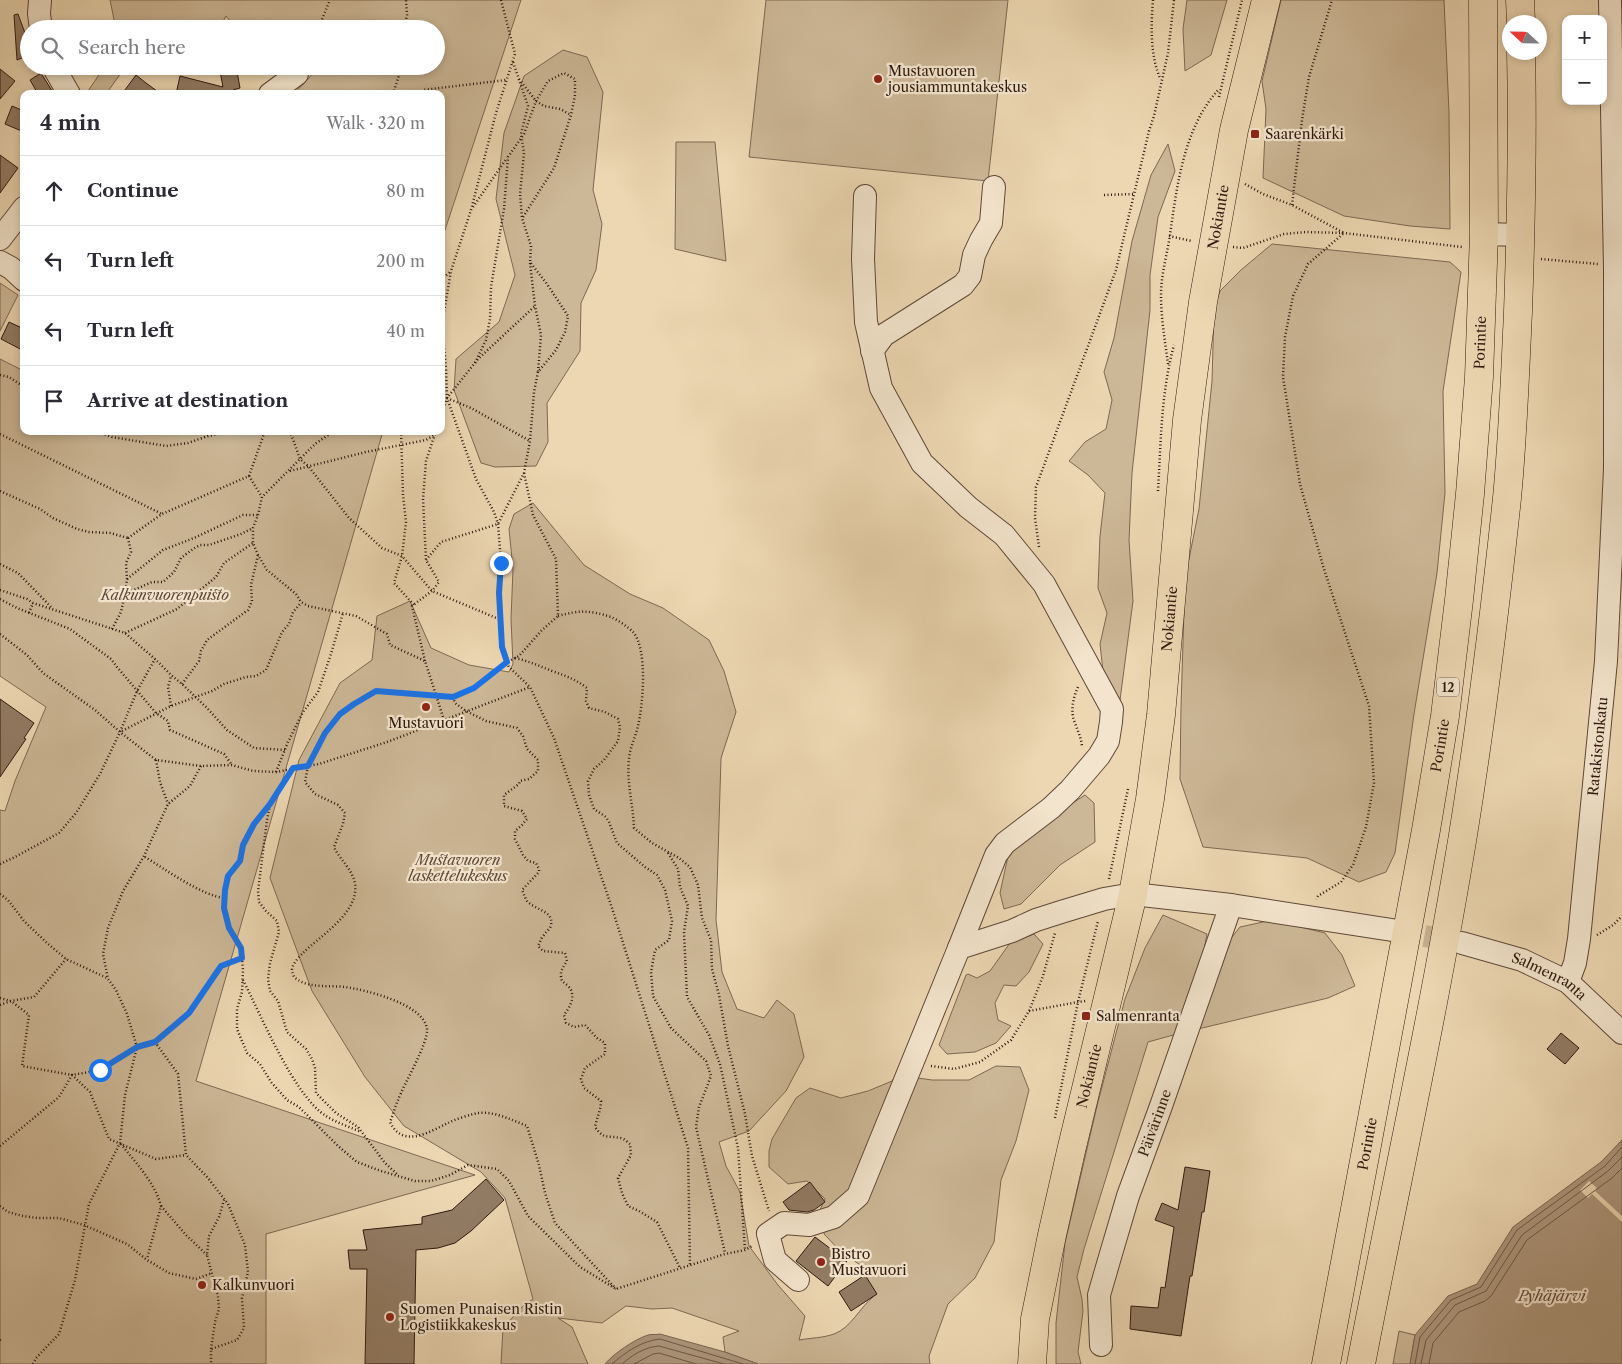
<!DOCTYPE html>
<meta charset="utf-8">
<style>
body{margin:0;font-family:"Libre Caslon Text",serif;background:#f7f7f7;color:#2b2b33}
.controls{position:absolute;right:15px;top:15px;display:grid;overflow:hidden;border-radius:10px;box-shadow:0 2px 8px #0003}
.controls button{width:45px;height:45px;display:grid;place-items:center;padding:0;border:0;border-bottom:1px solid #e1e1e2;background:#fff;color:#2b2b33;font:25px sans-serif}
.compass{position:absolute;left:1502px;top:15px;width:45px;height:45px;border-radius:50%;background:#fff;box-shadow:0 2px 8px #0003;rotate:292deg}
.stop{position:absolute;width:15px;height:15px;margin:-11px;border:4px solid #1a73e8;border-radius:50%;background:#fff}
.stop.end{background:#1a73e8;border-color:#fff;box-shadow:0 1px 5px #0008}
.list{margin:0;padding:0;list-style:none}
h2{display:flex;justify-content:space-between;align-items:center;height:65px;margin:0;padding:0 20px;font-size:21px}
h2 small{font-size:16px;font-weight:400;color:#7c7c81}
.list li{display:grid;grid-template-columns:32px 1fr auto;gap:15px;align-items:center;box-sizing:border-box;height:70px;padding:0 20px;border-top:1px solid #e1e1e2}
.list b{display:block;font-size:19px;white-space:nowrap}
.list em{font-size:16px;font-style:normal;color:#7c7c81}
.icon{flex:none;width:28px;height:28px;fill:none;stroke:currentColor;stroke-width:2;stroke-linecap:round;stroke-linejoin:round}
.map{position:relative;flex:none;width:1622px;height:1364px;overflow:hidden}
.search{position:absolute;background:#fff;box-shadow:0 2px 8px #0003;left:20px;top:20px;width:425px;height:55px;display:flex;align-items:center;gap:12px;box-sizing:border-box;padding:0 18px;border-radius:28px;color:#7c7c81;font-size:19px}
.panel{position:absolute;background:#fff;box-shadow:0 2px 8px #0003;left:20px;top:90px;width:425px;height:345px;border-radius:10px}
.map>svg:first-child{display:block}
.green{fill:#ccb796;stroke:#7e6853}
.water{fill:#ac967b;stroke:#7a6450}
.pier{fill:#ecd7b2}
.lines{fill:none;stroke-linecap:round;stroke-linejoin:round}
.shore{stroke:#6e5846;stroke-width:1}
.building{fill:#927c64;stroke:#301910}
.minor-tunnel{stroke:#c6b192;stroke-width:22;stroke-dasharray:22 11;stroke-linecap:butt}
.minor-casing{stroke:#5f4838;stroke-width:24}
.major-casing{stroke:#301910;stroke-width:29}
.highway-casing{stroke:#301910;stroke-width:29}
.path{stroke:#301910;stroke-width:2.5;stroke-dasharray:1 2.5;stroke-linecap:butt}
.minor{stroke:#f3e5cd;stroke-width:22}
.major{stroke:#ecd7b2;stroke-width:28}
.highway{stroke:#ecd7b2;stroke-width:28}
.route{stroke:#1a73e8;stroke-width:6}
.poi-dot{fill:#8f2418;stroke:#f3e5cd;stroke-width:2}
.labels{text-anchor:middle;dominant-baseline:central;stroke-width:4.5;stroke-linejoin:round;paint-order:stroke}
.shield{fill:#f3e5cd;stroke:#6a5649;stroke-width:1}
.shield-label{font-size:12px;font-weight:bold;fill:#301910}
.poi-label{font-size:14px;fill:#301910;stroke:#f3e5cd;text-anchor:start}
.street-label{font-size:14px;fill:#301910;stroke:#f3e5cd}
.park-label{font-size:14px;font-style:italic;fill:#5f4838;stroke:#f3e5cd}
.water-label{font-size:15px;font-style:italic;fill:#624b3b;stroke:#f3e5cd}
</style>
<div class="map">
<svg width="1622" height="1364" viewBox="0 0 1622 1364">
<rect width="100%" height="100%" fill="#ecd7b2"/>
<filter id="stains"><feTurbulence type="fractalNoise" baseFrequency=".004" numOctaves="4"/><feColorMatrix values="0 0 0 0 .2 0 0 0 0 .09 0 0 0 0 .02 0 0 0 .5 -.17"/></filter>
<radialGradient id="worn" r=".72"><stop offset=".6" stop-color="#630" stop-opacity="0"/><stop offset="1" stop-color="#630" stop-opacity=".3"/></radialGradient>
<g class="green">
<polygon points="110,0 521,0 441,242 441,94 294,94 317,69 313,66 436,66 436,29 237,29 226,16 219,29 116,29"/>
<polygon points="766,0 1008,0 988,181 749,157"/>
<polygon points="1187,0 1227,0 1211,55 1185,71 1183,29"/>
<polygon points="1281,0 1444,0 1449,112 1450,229 1410,226 1344,216 1263,178 1266,109 1262,81"/>
<polygon points="563,50 587,57 603,92 593,190 602,224 596,270 581,303 580,351 547,403 548,442 536,466 495,467 481,463 454,390 456,359 499,322 515,275 496,199 504,133 524,76"/>
<polygon points="105,66 126,66 106,94 86,94"/>
<polygon points="676,142 715,142 726,261 675,249"/>
<polygon points="1168,144 1175,171 1158,217 1150,275 1150,310 1132,473 1129,540 1133,601 1120,700 1103,671 1100,644 1107,613 1098,588 1100,536 1105,493 1088,475 1069,461 1085,442 1106,429 1112,400 1104,372 1114,338 1132,241 1151,175"/>
<polygon points="1272,244 1450,262 1461,272 1443,391 1445,493 1437,573 1414,714 1395,853 1386,872 1359,882 1307,858 1203,847 1180,779 1181,707 1185,579 1199,509 1212,381 1214,310 1220,291 1241,270"/>
<polygon points="0,283 18,295 0,331"/>
<polygon points="0,359 24,371 24,431 383,431 196,1081 475,1175 266,1234 266,1364 0,1364 0,810 5,811 15,781 46,707 0,676"/>
<path d="M533,503L584,565L630,594L663,608L709,640L724,671L736,712L721,758L716,920L722,972L737,1009L764,1018L777,1000L794,1014L804,1057L786,1091L749,1131L719,1142L726,1166L740,1192L749,1246L778,1285L805,1316L799,1340C810,1338 823,1338 834,1334C851,1328 860,1307 874,1296L869,1287L862,1266L842,1253L824,1234L826,1223L819,1212L825,1199L807,1181L788,1184L769,1167V1151L772,1139L796,1098L810,1088L841,1098L868,1091L892,1081L896,1075L932,1080H969L996,1066L1020,1067L1029,1090L1016,1141L1001,1180L994,1242L975,1278L948,1304L929,1356L930,1364H758L725,1352L723,1337L739,1331L672,1308L652,1309L626,1306L602,1323L558,1318L572,1327L588,1364H501L503,1328L524,1305L533,1299L505,1198L481,1172L404,1126L365,1077L312,991L270,878L299,760L340,683L372,660L377,616L410,601L431,648L469,665L509,672L513,664L511,619L513,569L509,529L514,514Z"/>
<polygon points="1085,795 1094,803 1095,842 1060,865 1021,904 1004,909 1000,893 1008,856 1026,833"/>
<polygon points="1163,915 1207,934 1201,966 1177,1034 1148,1042 1084,1249 1077,1277 1082,1299 1083,1311 1078,1352 1081,1364 1056,1364 1056,1323 1065,1243 1097,1106 1125,999 1145,948"/>
<polygon points="1272,920 1325,933 1342,955 1355,986 1328,998 1198,1029 1221,951 1240,927"/>
<polygon points="1034,934 1043,944 1029,972 1016,986 1004,985 995,1003 998,1020 1011,1026 996,1043 975,1052 947,1054 939,1045 966,975 968,974 977,978 990,971 1010,943"/>
<polygon points="1399,1331 1415,1335 1410,1364 1393,1364"/>
</g>
<g class="water">
<polygon points="1622,1140 1622,1364 1410,1364 1415,1335 1448,1296 1477,1284 1513,1227 1601,1162"/>
<path d="M660,1334L725,1352L758,1364H605C613,1354 635,1339 648,1335C652,1334 656,1335 660,1334Z"/>
</g>
<polygon class="pier" points="1589,1181 1597,1188 1595,1191 1622,1216 1622,1222 1592,1194 1588,1198 1580,1190"/>
<g class="lines">
<g class="shore">
<path d="M612,1364C626,1352 641,1341 660,1339L743,1364"/>
<path d="M622,1364C632,1355 645,1347 659,1346L724,1364"/>
<polyline points="634,1364 653,1354 659,1353 696,1364"/>
<polyline points="1415,1364 1420,1337 1451,1300 1481,1287 1517,1230 1605,1166 1622,1147"/>
<polyline points="1421,1364 1426,1340 1455,1305 1486,1291 1522,1235 1608,1171 1622,1157"/>
<polyline points="1429,1364 1433,1343 1459,1312 1485,1301 1491,1296 1527,1240 1612,1178 1622,1168"/>
</g>
</g>
<g class="building">
<polygon points="18,14 29,44 29,55 17,60 14,15"/>
<polygon points="219,66 236,66 240,88 233,90 232,94 176,94 180,76 223,87"/>
<polygon points="0,69 15,81 0,99"/>
<polygon points="41,73 54,94 38,94 30,80"/>
<polygon points="136,75 146,83 161,94 122,94"/>
<polygon points="12,106 24,111 24,132 5,124"/>
<polygon points="0,155 18,168 0,193"/>
<polygon points="9,322 24,329 24,351 1,339"/>
<polygon points="0,699 34,723 24,738 26,739 0,777"/>
<polygon points="1561,1033 1579,1048 1565,1064 1547,1049"/>
<polygon points="1185,1167 1210,1171 1204,1212 1202,1212 1192,1276 1190,1276 1181,1336 1130,1329 1131,1306 1158,1308 1161,1287 1165,1288 1174,1227 1155,1220 1162,1203 1178,1210"/>
<polygon points="486,1179 504,1200 471,1231 455,1243 438,1248 416,1250 414,1364 365,1364 367,1269 350,1269 348,1250 367,1250 363,1230 422,1224 422,1217 452,1210"/>
<polygon points="810,1182 825,1202 814,1210 807,1212 789,1210 783,1202"/>
<polygon points="815,1237 847,1261 828,1286 796,1261"/>
<polygon points="865,1275 877,1294 851,1311 839,1292"/>
</g>
<g class="lines">
<polyline class="minor-tunnel" points="1392,930 1462,943"/>
<defs>
<g id="minor">
<polyline points="40,0 39,14 41,29"/>
<polyline points="53,66 69,94"/>
<polyline points="270,94 297,74"/>
<polyline points="865,196 863,259 866,322 881,388 922,463 968,507 1004,535 1044,584 1112,709 1111,722 1108,741 1099,756 1070,790 1051,808 1005,843 996,855 959,948"/>
<polyline points="1484,234 1521,235"/>
<polyline points="0,239 24,208"/>
<polyline points="0,262 11,268 24,280"/>
<polyline points="872,351 884,335 963,285 970,276 974,255 981,240 991,223 994,187"/>
<path id="s1" d="M1462,943L1522,960L1568,982L1622,1033"/>
<path id="s2" d="M1568,982L1575,963L1579,939L1606,661L1615,469V270L1610,0"/>
<polyline points="798,1280 775,1260 768,1234 784,1223 809,1225 834,1217 858,1196 959,948 1012,931 1036,920 1061,912 1104,899 1133,894 1231,905 1392,930"/>
<path id="s3" d="M1101,1345L1099,1295L1110,1257L1128,1196L1161,1106L1231,905"/>
</g>
<g id="major">
<path id="s4" d="M1032,1364L1035,1319L1052,1235L1071,1151L1133,894L1150,799L1161,715L1187,420L1203,302L1234,130L1266,0"/>
</g>
<g id="highway">
<polyline points="1520,0 1521,22"/>
<path id="s5" d="M1326,1364L1426,830L1445,716L1459,600L1470,494L1479,377L1484,234L1483,0"/>
<path d="M1361,1364C1395,1188 1434,1012 1463,835C1481,723 1495,611 1507,498C1513,436 1515,374 1518,312C1521,226 1523,139 1521,52"/>
</g>
</defs>
<use href="#minor" class="minor-casing"/>
<use href="#major" class="major-casing"/>
<use href="#highway" class="highway-casing"/>
<g class="path">
<polyline points="501,0 515,54 496,113 471,210 451,271 442,324 446,369 447,398 476,479 494,512 498,524 501,563 499,593 502,647 505,659 509,667 530,687 554,738 612,908 688,1148 690,1266"/>
<path d="M1153,0C1151,25 1150,55 1160,78"/>
<polyline points="318,29 330,0"/>
<polyline points="404,29 407,15 406,0"/>
<polyline points="519,79 536,101 544,106 560,109 571,115"/>
<polyline points="393,94 402,66"/>
<polyline points="419,94 423,90 506,80"/>
<polyline points="1219,97 1242,0"/>
<polyline points="1245,184 1263,194 1292,205 1344,233 1308,264 1293,296 1285,337 1283,377 1300,484 1323,566 1369,706 1374,783 1366,827 1353,865 1341,882 1318,896 1316,899"/>
<polyline points="1104,195 1134,194"/>
<polyline points="1292,205 1302,120 1309,77 1332,0"/>
<polyline points="473,207 507,158"/>
<polyline points="1169,236 1192,241"/>
<polyline points="1233,247 1243,248 1284,234 1306,232 1344,233 1462,247"/>
<polyline points="1541,259 1598,264"/>
<polyline points="530,263 535,306 541,335 538,372"/>
<polyline points="441,280 451,271"/>
<polyline points="475,363 486,340 490,319 491,287 504,209 508,157 524,134 536,101 548,81 564,73 575,79 575,95 571,115 554,168 523,217"/>
<path d="M1168,364C1165,341 1161,318 1161,295C1161,275 1167,255 1170,235C1177,185 1184,127 1219,89"/>
<polyline points="441,372 446,369"/>
<polyline points="0,375 9,377 24,387"/>
<polyline points="447,398 471,408 530,441"/>
<polyline points="441,415 447,398 478,359 535,306"/>
<polyline points="95,431 112,437 166,446 188,443 208,436 232,431"/>
<polyline points="290,431 300,459 308,466 349,518 382,548 402,556 432,591 501,620"/>
<polyline points="334,431 315,444 262,497 258,515 253,528 253,543 258,555 267,570 296,594 301,602 308,606 356,616 387,634 390,645 425,661 444,720"/>
<polyline points="401,431 403,495 406,522 402,556 394,583 414,605"/>
<polyline points="0,434 162,514"/>
<polyline points="290,471 366,452 426,440 434,435"/>
<path d="M524,473L533,515L556,559L558,616L542,630L519,656L507,662L474,688L451,697L376,691L353,704L340,715L325,733L308,766L305,782L315,794L338,805L345,813L343,824L334,847C340,860 353,870 355,884C359,913 321,935 303,953C299,957 293,963 292,969C292,972 293,974 294,977C308,989 327,985 345,987C366,990 424,1004 427,1029C428,1044 404,1084 398,1100C395,1107 393,1115 390,1122C403,1149 429,1132 448,1123C453,1120 472,1114 478,1113C494,1111 512,1120 527,1126L539,1165L545,1193L555,1223L616,1289"/>
<polyline points="249,476 265,431"/>
<polyline points="0,491 40,509 53,518 77,529 89,532 110,533 128,538"/>
<path d="M1158,491C1161,441 1161,393 1174,345"/>
<polyline points="128,538 162,514 249,476 262,497"/>
<polyline points="1039,547 1035,518 1036,487 1116,270 1149,131 1154,116 1168,53 1174,0"/>
<polyline points="426,560 441,542 498,524 524,473 530,441 534,392 538,372 556,350 565,332 568,316 547,284 530,262 531,246 522,218 520,194 524,153 521,134 528,106 513,62"/>
<polyline points="0,564 18,573 52,608"/>
<polyline points="127,579 163,550 194,538 243,515 258,515"/>
<polyline points="0,590 27,599 33,603 125,633 155,659 171,675 182,684 207,708 227,730 254,748 285,750"/>
<polyline points="125,594 152,582 163,582 174,572 181,558 193,549 200,545 209,545 241,534 253,528"/>
<polyline points="0,599 17,608 70,629 111,659 117,667 156,713 168,721 170,730 224,754 232,765"/>
<polyline points="29,613 33,603"/>
<path d="M558,616C580,610 589,610 611,617C618,620 628,627 633,632C648,649 643,705 638,726C636,735 632,743 630,752C625,778 633,802 634,828L652,843L679,858L690,867L698,885L702,918L711,940L712,969L719,995L728,1046L745,1114L752,1156L769,1211"/>
<polyline points="112,629 121,612 125,594 127,579 126,563 131,552 128,538"/>
<polyline points="125,633 177,609 216,577 224,563 253,543"/>
<polyline points="0,634 27,655 43,673 95,710 120,732 156,760 201,766 232,765 253,771 276,772 319,764 387,742 530,687"/>
<path d="M515,658C528,661 540,666 552,671C566,676 575,679 587,688L586,701L589,708L605,712L618,719L620,727L618,741L604,760L594,769L588,781L589,795L594,809L606,817L609,822L617,843L645,867L657,875L665,890L672,921L669,940L655,950L651,972L653,996L671,1028L706,1061L711,1076L699,1107L696,1127L725,1253"/>
<polyline points="425,661 412,606 432,591 439,582 426,560 423,499 426,461 436,431"/>
<polyline points="182,684 199,661 201,651 207,640 248,610 252,601 251,585 258,555"/>
<path d="M1078,687C1073,698 1070,712 1075,723C1078,732 1081,737 1082,746"/>
<path d="M453,697L455,703L466,711L486,721L517,728L523,736L527,749L538,760V771L529,779L520,781L519,784L504,795V806L522,811L527,819L522,825L515,831V839L523,855L528,861L536,863L539,869V872L522,890C524,894 525,898 527,901C535,910 554,911 551,925C550,930 546,931 544,935C541,938 540,942 538,946L543,951L565,953L567,961C564,966 560,971 561,976C561,982 564,982 568,986C577,995 570,1007 564,1015L566,1023L574,1027L585,1025L597,1038L605,1043V1054L585,1068L581,1079L584,1088L601,1101C601,1110 597,1117 595,1127C604,1140 607,1135 620,1138C624,1138 627,1142 630,1144L631,1155L618,1178L622,1193L628,1206L639,1211L657,1222L680,1268"/>
<polyline points="171,706 168,687 171,676"/>
<polyline points="122,731 171,706 212,691 224,684 246,677 256,676 266,670 282,632 289,624 293,612 301,603"/>
<polyline points="156,760 160,782 168,804"/>
<polyline points="293,768 270,803 254,824 243,845 240,861 228,876 225,890 224,908 229,928 241,948 243,970 242,992 237,1009 237,1029 247,1053 260,1064 271,1082 287,1100 299,1107 338,1146 357,1162 381,1171 415,1181 431,1181 450,1175 468,1165 497,1169 509,1181 528,1216 580,1267 616,1289 725,1254 745,1250 752,1246"/>
<polyline points="276,772 288,742 303,712 318,692 331,654 343,613"/>
<polyline points="270,805 267,820 258,891 259,902 266,911 277,921 279,932 270,963 268,979 270,991 278,1001 287,1032 306,1049 312,1059 315,1068 316,1093 336,1113 358,1127 385,1163 397,1174"/>
<polyline points="668,853 678,869 680,887 688,906 684,932 687,997 709,1035 720,1064 738,1148 745,1250"/>
<path d="M145,857C165,869 202,896 225,898"/>
<polyline points="0,864 15,857 59,833 76,813 100,774 120,732 137,691 155,659"/>
<polyline points="1109,879 1128,789"/>
<polyline points="0,894 8,900 24,921 47,943 66,959 107,978"/>
<polyline points="1597,935 1613,925 1622,916"/>
<path d="M243,980C261,1015 294,1096 326,1116C337,1123 350,1127 361,1132"/>
<polyline points="0,998 11,1001 34,997 66,959"/>
<polyline points="0,1005 11,1001 29,1015 22,1066 72,1075 90,1092 109,1139 156,1159 186,1155"/>
<polyline points="1029,1011 1078,1002 1086,1001"/>
<polyline points="155,1042 178,1074 186,1155 208,1178 228,1204 245,1245 248,1272 242,1298 244,1328 237,1340 211,1349 211,1364"/>
<polyline points="931,1066 954,1069 980,1062 1011,1040 1029,1011 1043,976 1055,933"/>
<polyline points="1055,1118 1078,1002 1098,921"/>
<path d="M121,1144C136,1163 155,1183 161,1206L147,1259"/>
<polyline points="0,1146 59,1097 72,1075 100,1070 137,1047 155,1042 189,1013 221,966 241,958"/>
<polyline points="0,1206 8,1212 23,1216 37,1218 59,1218 84,1225 127,1244 147,1260 169,1273 196,1279 212,1273"/>
<polyline points="161,1206 186,1235 207,1255"/>
<polyline points="0,1340 2,1338"/>
<polyline points="211,1349 215,1322 219,1309 218,1297 207,1255 209,1236 219,1217 224,1200"/>
<polyline points="33,1364 36,1358 59,1334 75,1280 89,1204 120,1143 125,1095 137,1047 127,1014 116,990 108,979 103,954 108,928 123,891 144,856 168,804 190,786 201,766"/>
</g>
<use href="#minor" class="minor"/>
<use href="#major" class="major"/>
<use href="#highway" class="highway"/>
</g>
<g class="lines">
<polyline class="route" points="100,1070 137,1047 155,1042 189,1013 221,966 242,958 241,948 229,928 224,908 225,890 228,876 240,861 243,845 254,824 270,804 293,768 308,766 325,733 340,714 354,704 376,691 453,697 474,688 507,662 502,647 499,593 501,563"/>
</g>
<g class="poi-dot">
<circle cx="878" cy="79" r="5"/>
<rect x="1250" y="129" width="10" height="10" rx="2.5"/>
<circle cx="426" cy="707" r="5"/>
<rect x="1081" y="1011" width="10" height="10" rx="2.5"/>
<circle cx="821" cy="1262" r="5"/>
<circle cx="202" cy="1285" r="5"/>
<circle cx="390" cy="1317" r="5"/>
</g>
<g class="labels">
<rect class="shield" x="1437" y="677.5" width="22" height="19" rx="4"/>
<g class="shield-label">
<text x="1448" y="687">12</text>
</g>
<g class="poi-label">
<text x="888" y="71">Mustavuoren<tspan x="888" dy="16">jousiammuntakeskus</tspan></text>
<text x="1265" y="134">Saarenkärki</text>
<text x="426" y="723" text-anchor="middle">Mustavuori</text>
<text x="1096" y="1016">Salmenranta</text>
<text x="831" y="1254">Bistro<tspan x="831" dy="16">Mustavuori</tspan></text>
<text x="212" y="1285">Kalkunvuori</text>
<text x="400" y="1309">Suomen Punaisen Ristin<tspan x="400" dy="16">Logistiikkakeskus</tspan></text>
</g>
<g class="street-label">
<text stroke="none"><textPath href="#s4" startOffset="1164">Nokiantie</textPath></text>
<text stroke="none"><textPath href="#s5" startOffset="1034">Porintie</textPath></text>
<text stroke="none"><textPath href="#s4" startOffset="759">Nokiantie</textPath></text>
<text stroke="none"><textPath href="#s5" startOffset="629">Porintie</textPath></text>
<text stroke="none"><textPath href="#s2" startOffset="238">Ratakistonkatu</textPath></text>
<text stroke="none"><textPath href="#s1" startOffset="94">Salmenranta</textPath></text>
<text stroke="none"><textPath href="#s4" startOffset="294">Nokiantie</textPath></text>
<text stroke="none"><textPath href="#s3" startOffset="231">Päivärinne</textPath></text>
<text stroke="none"><textPath href="#s5" startOffset="224">Porintie</textPath></text>
</g>
<g class="park-label">
<text x="165" y="595">Kalkunvuorenpuisto</text>
<text x="458" y="860">Mustavuoren<tspan x="458" dy="16">laskettelukeskus</tspan></text>
</g>
<g class="water-label">
<text x="1552" y="1295">Pyhäjärvi</text>
</g>
</g>
<rect width="100%" height="100%" filter="url(#stains)"/>
<rect width="100%" height="100%" fill="url(#worn)"/>
</svg>
<div class="controls">
<button>+</button>
<button>−</button>
</div>
<svg class="compass" viewBox="-18 -18 36 36"><path d="M0-13l5 13h-10z" fill="#e53935"/><path d="M0 13l5-13h-10z" fill="#7c7c81"/></svg>
<div class="stop" style="left:100px;top:1070px"></div>
<div class="stop end" style="left:501px;top:563px"></div>
<div class="search"><svg class="icon" aria-label="search" viewBox="0 0 24 24"><circle cx="10" cy="10" r="6"/><path d="M15 15l6 6"/></svg>Search here</div>
<section class="panel">
<h2>4 min<small>Walk · 320 m</small></h2>
<ul class="list">
<li><svg class="icon" aria-label="ahead" viewBox="0 0 24 24"><path d="M12 20V5M6 11l6-6 6 6"/></svg><div><b>Continue</b></div><em>80 m</em></li>
<li><svg class="icon" aria-label="left" viewBox="0 0 24 24"><path d="M17 20v-9H6M10 6l-5 5 5 5"/></svg><div><b>Turn left</b></div><em>200 m</em></li>
<li><svg class="icon" aria-label="left" viewBox="0 0 24 24"><path d="M17 20v-9H6M10 6l-5 5 5 5"/></svg><div><b>Turn left</b></div><em>40 m</em></li>
<li><svg class="icon" aria-label="arrive" viewBox="0 0 24 24"><path d="M6 21V4h12l-3 4 3 4H6"/></svg><div><b>Arrive at destination</b></div></li>
</ul>
</section>
</div>
